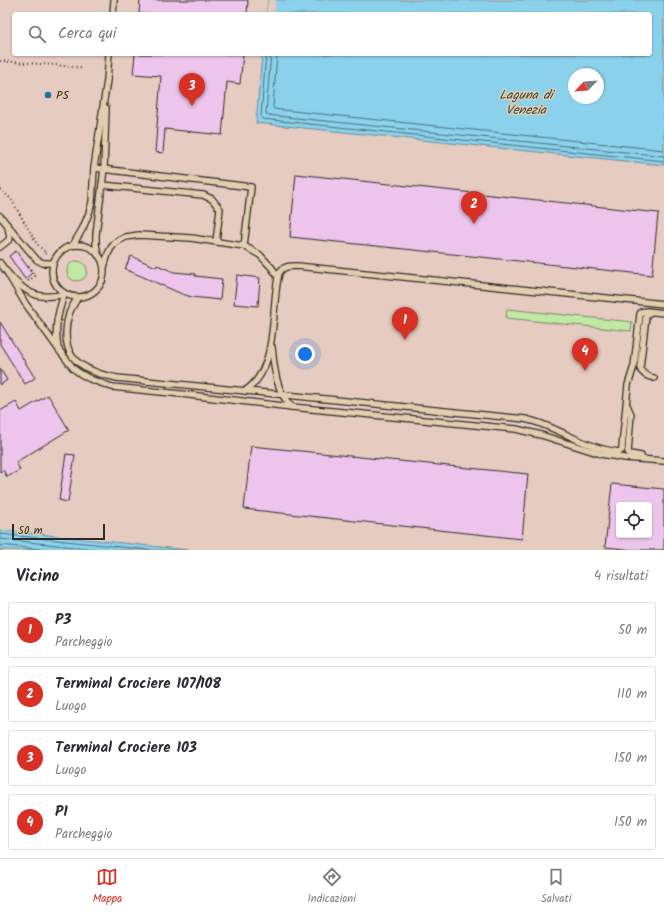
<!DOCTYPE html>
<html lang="it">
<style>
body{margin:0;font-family:Kalam,sans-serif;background:#f2f2f3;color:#2b2b33}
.controls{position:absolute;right:12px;bottom:12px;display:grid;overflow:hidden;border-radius:4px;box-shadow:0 1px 3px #0004}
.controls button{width:36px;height:36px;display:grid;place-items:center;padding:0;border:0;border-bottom:1px solid #e1e1e2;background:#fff;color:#2b2b33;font:20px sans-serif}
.compass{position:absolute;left:568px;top:68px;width:36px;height:36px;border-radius:50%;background:#fff;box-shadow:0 1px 3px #0004;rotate:245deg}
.scale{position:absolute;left:12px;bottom:10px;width:93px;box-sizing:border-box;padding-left:4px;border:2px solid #2b2b2b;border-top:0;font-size:11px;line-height:14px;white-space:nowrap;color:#2b2b2b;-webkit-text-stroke:3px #e2cead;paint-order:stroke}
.you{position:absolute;left:305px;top:354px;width:14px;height:14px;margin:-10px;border:3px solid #fff;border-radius:50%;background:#1a73e8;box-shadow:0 0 0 6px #1a73e833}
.badge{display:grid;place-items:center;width:26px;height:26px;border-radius:50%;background:#d93025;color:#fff;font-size:13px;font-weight:700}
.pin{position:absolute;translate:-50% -33px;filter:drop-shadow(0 1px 2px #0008)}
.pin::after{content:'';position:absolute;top:21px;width:14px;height:12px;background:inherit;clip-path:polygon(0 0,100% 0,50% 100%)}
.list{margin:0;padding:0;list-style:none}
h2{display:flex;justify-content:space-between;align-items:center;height:52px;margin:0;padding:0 16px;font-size:17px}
h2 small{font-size:13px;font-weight:400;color:#7c7c81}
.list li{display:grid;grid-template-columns:26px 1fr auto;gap:12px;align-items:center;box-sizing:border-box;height:56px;margin:0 8px 8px;padding:0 8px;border:1px solid #e1e1e2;border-radius:4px}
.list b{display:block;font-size:15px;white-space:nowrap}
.list p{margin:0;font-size:13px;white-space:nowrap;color:#7c7c81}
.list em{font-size:13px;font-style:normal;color:#7c7c81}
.icon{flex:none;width:22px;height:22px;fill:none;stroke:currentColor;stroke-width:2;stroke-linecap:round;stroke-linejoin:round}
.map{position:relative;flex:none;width:664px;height:550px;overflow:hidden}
.search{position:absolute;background:#fff;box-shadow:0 1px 3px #0004;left:12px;right:12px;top:12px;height:44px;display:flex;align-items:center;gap:10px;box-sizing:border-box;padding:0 14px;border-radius:4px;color:#7c7c81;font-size:15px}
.sheet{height:308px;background:#fff}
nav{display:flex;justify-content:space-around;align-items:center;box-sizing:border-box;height:56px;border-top:1px solid #e1e1e2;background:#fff;font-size:11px;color:#7c7c81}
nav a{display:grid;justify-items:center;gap:2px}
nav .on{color:#d93025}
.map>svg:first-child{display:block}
.green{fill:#c2e9a4;stroke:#768a68}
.water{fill:#8ad2eb;stroke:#648f9e;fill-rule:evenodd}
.pier{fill:#e5cbc0}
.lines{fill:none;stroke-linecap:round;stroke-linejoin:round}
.shore{stroke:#516e78;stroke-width:1}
.building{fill:#edc4eb;stroke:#2b2b2b;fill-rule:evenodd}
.service-casing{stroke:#2b2b2b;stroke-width:8}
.path{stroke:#2b2b2b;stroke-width:2;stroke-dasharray:1 3;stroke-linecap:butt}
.service{stroke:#e2cead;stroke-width:5.5}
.poi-dot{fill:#1f6fb2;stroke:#e2cead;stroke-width:1.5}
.labels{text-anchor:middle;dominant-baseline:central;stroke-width:3;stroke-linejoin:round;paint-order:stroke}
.poi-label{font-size:12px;fill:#2b2b2b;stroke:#e2cead;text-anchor:start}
.water-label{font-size:13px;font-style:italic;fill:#394448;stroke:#e2cead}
</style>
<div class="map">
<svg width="664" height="550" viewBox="0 0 664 550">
<rect width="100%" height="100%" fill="#e5cbc0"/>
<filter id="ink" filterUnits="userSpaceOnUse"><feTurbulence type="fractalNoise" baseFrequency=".025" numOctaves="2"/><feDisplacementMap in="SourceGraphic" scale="8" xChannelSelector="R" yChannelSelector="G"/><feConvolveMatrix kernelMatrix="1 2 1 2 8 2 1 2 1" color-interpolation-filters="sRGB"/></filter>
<g filter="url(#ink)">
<g class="green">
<circle cx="77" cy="271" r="10"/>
<polygon points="507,309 632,322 631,331 506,318"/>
</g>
<g class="water">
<path d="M268,0H664V165L256,123L262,54H650V14H266ZM574,74H598V98H574Z"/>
<polygon points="0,530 188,550 0,550"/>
</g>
<polygon class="pier" points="268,0 276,0 274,14 266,14"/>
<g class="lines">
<g class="shore">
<polyline points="266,54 261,117 262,119 664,161"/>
<polyline points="271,54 266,112 267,115 664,156"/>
<polyline points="277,54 273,107 274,109 664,150"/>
<polyline points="0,534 150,550"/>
<polyline points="0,539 103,550"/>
<polyline points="0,545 48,550"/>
</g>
</g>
<g class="building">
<polygon points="140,0 248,0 247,14 139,14"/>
<polygon points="135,54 243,54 240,84 227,82 222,135 165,129 163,153 155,152 161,76 133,74"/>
<polygon points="296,174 659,213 658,214 652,275 290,237"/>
<polygon points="16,251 32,273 25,279 9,256"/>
<polygon points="131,256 156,267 157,265 174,272 195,274 195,276 222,279 220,300 192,297 182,294 125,269"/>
<polygon points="237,275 260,278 258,306 234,304"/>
<polygon points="0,322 35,378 25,384 0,344"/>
<polygon points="0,369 7,380 0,385"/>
<polygon points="48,395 69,430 16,462 20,470 7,477 3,470 0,472 0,411 16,402 21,411"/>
<polygon points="251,446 528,474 522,539 244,509"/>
<polygon points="66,454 75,455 68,502 59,500"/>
<path d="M612,484L664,489V550H635L605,547ZM619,505H649V535H619Z"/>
</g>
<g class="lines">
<defs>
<g id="service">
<polyline points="113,14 114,0"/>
<polyline points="94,168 251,187 244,246"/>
<polyline points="102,185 203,195 212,199 220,209 216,242"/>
<polyline points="0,216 37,260 43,263 53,263"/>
<circle cx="78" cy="271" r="26"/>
<polyline points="73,245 83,228 89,213 92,202 94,168 107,80 109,54"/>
<polyline points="0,247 10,239 8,226"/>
<polyline points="98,255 96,244 96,234 104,169 106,108"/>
<path d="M0,263C9,276 26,295 42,296C50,297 57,296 64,294"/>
<polyline points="104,267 108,254 111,248 115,243 120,240 126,237 139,235 191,238 244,246 260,255 272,268 278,277"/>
<polyline points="8,274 25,303 59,350 74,369 81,374 90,379 112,387 181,394 292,407 516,429 541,435 601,454 625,458 664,461"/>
<path d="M78,297C75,303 71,308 69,314C67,320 66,327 66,333C66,353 74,363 93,371C100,375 109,376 117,378L525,419C558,426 585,449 619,452L622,450V447L628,385L634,366L640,314L641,312L647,311L664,313"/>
<path d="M651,312L647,314L646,316L640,368C643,375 647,376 654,378"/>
<path d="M272,347C274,368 276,392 292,407"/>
<path d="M58,348C54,326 58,314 64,294"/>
<path d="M245,391C280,368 270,308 279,273C283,266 290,266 297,266L664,304"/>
<polyline points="627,405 631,414 628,452 630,454 641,456"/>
</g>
</defs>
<use href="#service" class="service-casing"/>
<g class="path">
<polyline points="0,61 55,65 83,68"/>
<polyline points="0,189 11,199 37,244 46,253 44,254"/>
<polyline points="28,281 35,276 29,266 31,264"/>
</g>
<use href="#service" class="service"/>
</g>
</g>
<circle class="poi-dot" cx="48" cy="95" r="4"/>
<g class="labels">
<g class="poi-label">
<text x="56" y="95">P5</text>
</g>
<g class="water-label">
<text x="526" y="95">Laguna di<tspan x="526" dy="15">Venezia</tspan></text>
</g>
</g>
</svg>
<div class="controls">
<button><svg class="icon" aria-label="locate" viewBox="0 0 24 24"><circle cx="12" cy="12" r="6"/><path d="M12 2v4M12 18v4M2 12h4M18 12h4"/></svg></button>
</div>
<svg class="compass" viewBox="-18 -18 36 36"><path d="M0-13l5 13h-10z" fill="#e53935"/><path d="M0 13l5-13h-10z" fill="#7c7c81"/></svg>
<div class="scale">50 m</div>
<div class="you"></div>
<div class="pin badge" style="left:405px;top:340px">1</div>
<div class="pin badge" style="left:474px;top:224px">2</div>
<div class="pin badge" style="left:192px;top:106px">3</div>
<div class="pin badge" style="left:585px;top:371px">4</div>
<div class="search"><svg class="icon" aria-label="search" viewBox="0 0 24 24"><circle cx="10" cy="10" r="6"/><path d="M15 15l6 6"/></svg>Cerca qui</div>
</div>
<section class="sheet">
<h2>Vicino<small>4 risultati</small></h2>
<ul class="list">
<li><span class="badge">1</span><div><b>P3</b><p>Parcheggio</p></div><em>50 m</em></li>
<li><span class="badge">2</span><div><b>Terminal Crociere 107/108</b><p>Luogo</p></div><em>110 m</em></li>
<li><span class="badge">3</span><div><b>Terminal Crociere 103</b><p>Luogo</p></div><em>150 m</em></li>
<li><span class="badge">4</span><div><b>P1</b><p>Parcheggio</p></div><em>150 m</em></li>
</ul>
</section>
<nav>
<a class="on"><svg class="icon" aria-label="map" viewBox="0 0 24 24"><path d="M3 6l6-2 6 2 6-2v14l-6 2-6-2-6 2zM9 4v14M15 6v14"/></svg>Mappa</a>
<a><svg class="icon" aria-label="directions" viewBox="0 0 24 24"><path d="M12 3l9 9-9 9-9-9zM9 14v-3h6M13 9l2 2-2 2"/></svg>Indicazioni</a>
<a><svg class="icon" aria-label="saved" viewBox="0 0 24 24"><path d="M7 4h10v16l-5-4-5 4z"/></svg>Salvati</a>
</nav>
